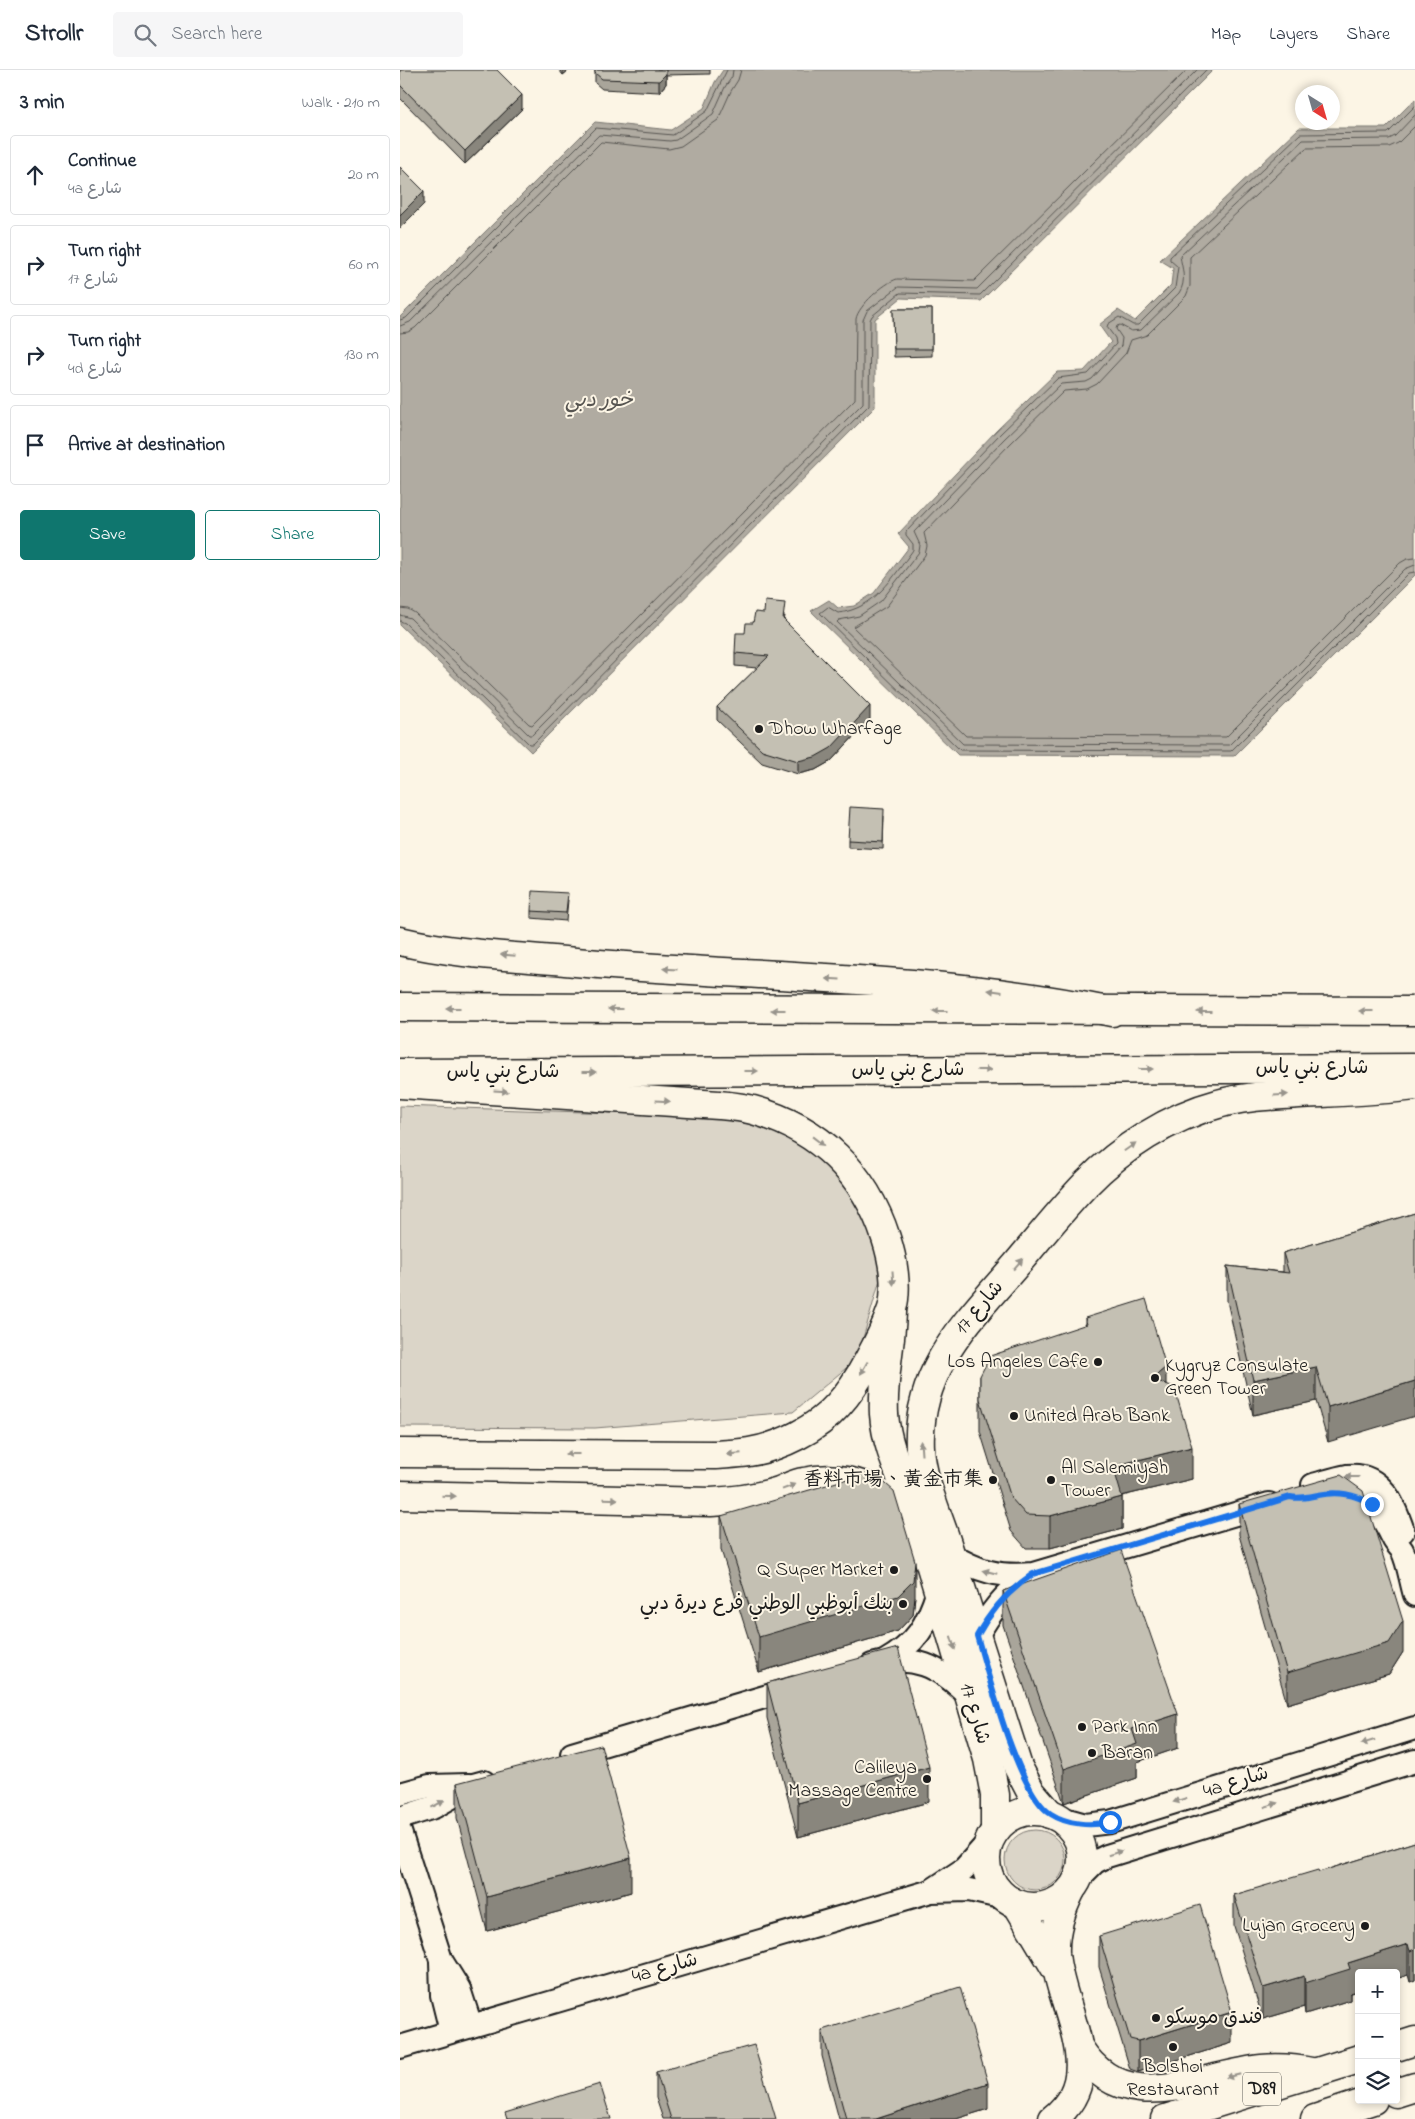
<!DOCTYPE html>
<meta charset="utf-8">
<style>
body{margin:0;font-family:"Indie Flower","Playpen Sans Arabic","LXGW WenKai TC",sans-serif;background:#f6f6f7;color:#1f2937}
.controls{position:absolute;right:15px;bottom:15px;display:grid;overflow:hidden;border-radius:5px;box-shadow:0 2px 8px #0003}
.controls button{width:45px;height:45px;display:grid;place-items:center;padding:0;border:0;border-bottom:1px solid #e0e1e3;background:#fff;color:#1f2937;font:25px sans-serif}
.compass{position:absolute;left:895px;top:15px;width:45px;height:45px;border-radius:50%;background:#fff;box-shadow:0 2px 8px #0003;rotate:143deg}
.stop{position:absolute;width:15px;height:15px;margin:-11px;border:4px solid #1a73e8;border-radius:50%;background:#fff}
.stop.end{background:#1a73e8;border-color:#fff;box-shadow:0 1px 5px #0008}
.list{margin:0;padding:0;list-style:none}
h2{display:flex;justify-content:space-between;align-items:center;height:65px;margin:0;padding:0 20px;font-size:21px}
h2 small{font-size:16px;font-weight:400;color:#747a83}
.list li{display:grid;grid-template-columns:32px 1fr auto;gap:15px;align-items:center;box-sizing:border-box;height:80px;margin:0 10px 10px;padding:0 10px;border:1px solid #e0e1e3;border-radius:5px}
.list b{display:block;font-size:19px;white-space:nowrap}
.list p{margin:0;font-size:16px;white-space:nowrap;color:#747a83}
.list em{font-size:16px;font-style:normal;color:#747a83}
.actions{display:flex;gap:10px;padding:15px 20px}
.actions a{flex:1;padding:11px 0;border:1px solid #0f766e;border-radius:5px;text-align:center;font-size:18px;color:#0f766e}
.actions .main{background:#0f766e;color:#fff}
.icon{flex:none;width:28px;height:28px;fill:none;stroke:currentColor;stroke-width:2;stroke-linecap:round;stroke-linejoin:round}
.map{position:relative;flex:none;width:1015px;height:2049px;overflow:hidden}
header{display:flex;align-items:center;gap:30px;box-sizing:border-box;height:70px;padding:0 25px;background:#fff;border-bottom:1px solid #e0e1e3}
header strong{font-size:24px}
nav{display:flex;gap:28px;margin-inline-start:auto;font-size:18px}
.search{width:350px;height:45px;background:#f6f6f7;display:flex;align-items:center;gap:12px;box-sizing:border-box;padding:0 18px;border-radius:5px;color:#747a83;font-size:19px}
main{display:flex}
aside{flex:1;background:#fff}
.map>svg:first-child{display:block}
.green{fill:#dbd5c8;stroke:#7c7872}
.water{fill:#b0aba1;stroke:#75726c}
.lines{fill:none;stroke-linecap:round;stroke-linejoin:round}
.shore{stroke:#575551;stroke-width:1}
.minor-casing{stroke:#1c1c1c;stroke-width:26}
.tertiary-casing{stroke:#1c1c1c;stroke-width:31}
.secondary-casing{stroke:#1c1c1c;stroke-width:31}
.primary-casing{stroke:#1c1c1c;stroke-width:31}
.minor{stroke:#fcf5e5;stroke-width:22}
.tertiary{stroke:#fcf5e5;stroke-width:28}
.secondary{stroke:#fcf5e5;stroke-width:28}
.primary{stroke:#fcf5e5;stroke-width:28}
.wall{fill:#a9a59a;stroke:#1c1c1c}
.shaded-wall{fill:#89867d;stroke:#1c1c1c}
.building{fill:#c4c0b3;stroke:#1c1c1c}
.oneway{fill:#97938b}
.route{stroke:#1a73e8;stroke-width:6}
.poi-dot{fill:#1c1c1c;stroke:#fcf5e5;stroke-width:2}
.labels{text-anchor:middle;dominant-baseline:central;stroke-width:4;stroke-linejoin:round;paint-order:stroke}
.shield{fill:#fcf5e5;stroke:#5f5d58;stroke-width:1}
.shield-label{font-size:19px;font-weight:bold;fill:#1c1c1c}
.poi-label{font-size:20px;fill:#1c1c1c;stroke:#fcf5e5;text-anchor:start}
.street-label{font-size:20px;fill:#1c1c1c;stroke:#fcf5e5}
.water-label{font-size:21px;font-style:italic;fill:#575551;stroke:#fcf5e5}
</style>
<header>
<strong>Strollr</strong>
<div class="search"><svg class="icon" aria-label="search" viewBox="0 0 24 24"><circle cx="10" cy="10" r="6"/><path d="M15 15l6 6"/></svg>Search here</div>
<nav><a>Map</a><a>Layers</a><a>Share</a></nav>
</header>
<main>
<aside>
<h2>3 min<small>Walk · 210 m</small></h2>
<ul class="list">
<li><svg class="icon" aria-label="ahead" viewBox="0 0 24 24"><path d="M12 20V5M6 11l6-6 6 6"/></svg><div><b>Continue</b><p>4a شارع</p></div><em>20 m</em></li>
<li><svg class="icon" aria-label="right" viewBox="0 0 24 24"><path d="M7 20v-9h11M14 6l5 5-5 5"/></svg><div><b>Turn right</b><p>شارع 17</p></div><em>60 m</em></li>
<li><svg class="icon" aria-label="right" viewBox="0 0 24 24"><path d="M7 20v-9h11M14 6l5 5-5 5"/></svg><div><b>Turn right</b><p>4d شارع</p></div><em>130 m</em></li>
<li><svg class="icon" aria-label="arrive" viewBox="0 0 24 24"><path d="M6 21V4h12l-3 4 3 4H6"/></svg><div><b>Arrive at destination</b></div></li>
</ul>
<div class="actions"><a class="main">Save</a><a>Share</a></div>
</aside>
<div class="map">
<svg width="1015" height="2049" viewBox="0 0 1015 2049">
<rect width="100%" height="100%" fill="#fcf5e5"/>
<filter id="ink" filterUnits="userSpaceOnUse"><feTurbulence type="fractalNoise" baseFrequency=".02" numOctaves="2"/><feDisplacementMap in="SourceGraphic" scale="10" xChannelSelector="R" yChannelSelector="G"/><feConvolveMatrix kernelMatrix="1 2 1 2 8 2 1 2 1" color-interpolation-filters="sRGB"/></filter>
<g filter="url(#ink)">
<g class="green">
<polygon points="0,1036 365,1048 426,1080 469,1155 481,1206 457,1289 393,1342 195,1358 0,1357"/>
<circle cx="635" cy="1790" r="30"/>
</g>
<g class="water">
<polygon points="323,0 813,0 581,231 501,228 475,249 475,337 131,682 0,555 0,247 195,52 271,60 304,38 315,12"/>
<polygon points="1015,29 1015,505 834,686 558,685 411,541 429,530 438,538 454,536 474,523 509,477 498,464 596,361 657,302 684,301 711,272 699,255 718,240 735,251 771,215 773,198 760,190 899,58 986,58"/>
</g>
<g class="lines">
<g class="shore">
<path d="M1015,36L988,63L900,64L770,187V190L778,197L775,218L738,255H733L719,247L708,254L707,257L715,268L716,274L688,304L658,308L600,364L506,462V465L513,474V480C493,507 475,539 438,543L428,537L420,543L560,680L831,681L1009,503L1015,502"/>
<path d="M1015,45L995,66L989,69L903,70L780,186C782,198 787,211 779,223L741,260L731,261L720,255L717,256L716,259L722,268L721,276L692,309L686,312L661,314L604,369L514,462L520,475L519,482L481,531L459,546L439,550L437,552L563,674L829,675L1005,499L1015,495"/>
<polyline points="1015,56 998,73 989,77 906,78 790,187 790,216 786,226 747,265 731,270 726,283 697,314 687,319 664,321 610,374 524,463 527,476 525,485 487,536 453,557 566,666 826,667 1000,493 1007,489 1015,488"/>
<polyline points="0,250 6,248 196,58 273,65 307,41 327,0"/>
<polyline points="0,256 10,252 199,65 270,71 276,70 313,44 325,17 332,7 333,0"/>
<polyline points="0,263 8,262 15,258 201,72 269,79 281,76 318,50 331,21 338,10 341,0"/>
<path d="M0,538L8,539L15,543L129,654L132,655L455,329L456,249C458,236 484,213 497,209L574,211L787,0"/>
<polyline points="0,545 10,548 129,665 132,665 463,333 463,250 467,241 498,217 577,219 797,0"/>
<polyline points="0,551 5,553 129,674 133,674 469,335 470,250 472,246 500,223 580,225 806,0"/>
</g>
<defs>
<g id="minor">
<path d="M913,1415C924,1412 936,1408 947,1406C981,1402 994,1434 1003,1461"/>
<path d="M937,1423C969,1425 980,1441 993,1468C995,1473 999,1476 1002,1480C1008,1491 1011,1512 1015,1525"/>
<path d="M550,1484C579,1502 599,1507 633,1504L869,1434"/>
<path d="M577,1566C590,1543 604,1524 626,1509"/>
<path d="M484,1592C516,1574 527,1556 538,1521"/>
<path d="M472,1595C513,1583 539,1596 569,1626"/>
<polyline points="172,1684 395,1618"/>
<polyline points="0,1724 29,1716 69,1715"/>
<polyline points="657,1747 686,1755 710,1752 1015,1658"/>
<polyline points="0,1748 34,1737 73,1715 84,1712"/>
<polyline points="0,1762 41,1890 59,1919 71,1956"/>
<polyline points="676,1811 695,1792 707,1786 1015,1691"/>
<polyline points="534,1819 564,1799 590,1770"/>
<polyline points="41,1891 42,1925 51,1961"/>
<polyline points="0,1977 531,1821 569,1820 605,1828"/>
</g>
<g id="tertiary">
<path d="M492,1242C491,1276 482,1310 484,1344C487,1384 508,1418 519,1456C542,1534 565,1611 588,1689L595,1725V1761"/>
<circle cx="634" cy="1789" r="48"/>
<path d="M650,1744L631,1722L618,1697C595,1625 572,1552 549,1480C539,1446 522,1413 520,1378C516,1299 569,1250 616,1195C639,1168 661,1140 686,1114C721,1078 769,1047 818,1034C845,1026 872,1026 899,1024C938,1022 976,1021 1015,1016"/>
<polyline points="617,1834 656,1899"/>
<path d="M679,1978C724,2049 795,2007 862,1999C880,1997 898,1999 916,2003"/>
<path d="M653,2049C710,2004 659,1939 655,1883C654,1860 661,1840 671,1820"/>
</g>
<g id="secondary">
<polyline points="0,937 1015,941"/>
<polyline points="0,1003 1015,998"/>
</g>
<g id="primary">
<path d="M0,871C54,884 110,886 165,891C347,908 533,904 712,942"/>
<path d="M0,1014L319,1035C330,1036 342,1037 353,1040C419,1058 465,1103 486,1168C493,1189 498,1218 492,1239C486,1257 477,1275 468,1291C460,1306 450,1322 438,1335C417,1359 380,1377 349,1382C338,1384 326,1384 315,1385L0,1383"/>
<path d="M0,1425L311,1432C335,1431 357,1428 379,1421C387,1418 395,1413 404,1412C443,1403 485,1417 509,1449C516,1458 520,1470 525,1479"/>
<polyline points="996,1977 1015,1971"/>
<polyline points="996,2023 1015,2017"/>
<polyline points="765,2049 959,1989"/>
<polyline points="915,2049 973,2030"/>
</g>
</defs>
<use href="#minor" class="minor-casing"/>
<use href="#tertiary" class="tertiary-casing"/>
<use href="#secondary" class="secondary-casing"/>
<use href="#primary" class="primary-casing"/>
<use href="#minor" class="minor"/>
<use href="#tertiary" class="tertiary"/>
<use href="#secondary" class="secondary"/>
<use href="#primary" class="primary"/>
</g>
<g class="wall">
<polygon points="0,0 122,39 65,94 0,28"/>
<polygon points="159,0 169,0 163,5"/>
<polygon points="195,0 310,0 310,4 266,5 266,14 259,22 202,19 195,13"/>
<polygon points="493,239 532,239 532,286 494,287"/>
<polygon points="385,546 384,551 470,649 431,691 415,700 398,704 362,693 317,650 317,637 357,598 335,596 335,583 353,553"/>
<polygon points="484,746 483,779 448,777 448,770"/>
<polygon points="168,830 166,851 131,848 131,841"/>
<polygon points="1015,1143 928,1372 916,1331 853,1345 827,1231 827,1196 883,1202 883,1183"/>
<polygon points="685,1248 766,1314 792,1409 722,1426 722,1459 650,1478 626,1478 611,1461 580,1361 580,1306 685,1255"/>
<polygon points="839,1434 1003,1582 989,1604 887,1634 839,1465"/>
<polygon points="321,1446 515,1526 513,1545 498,1561 359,1602 321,1480"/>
<polygon points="603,1521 778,1678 737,1692 737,1708 664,1733 603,1555"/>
<polygon points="367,1613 529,1732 398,1767 367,1648"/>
<polygon points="57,1713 231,1822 87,1861 57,1748"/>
<polygon points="1015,1772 1015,1910 1010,1912 1008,1905 996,1909 996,1903 959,1903 959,1921 950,1923 950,1930 905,1944 904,1937 863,1949 834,1856 834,1825 919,1802"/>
<polygon points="699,1866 832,1973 738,2002 730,1999 699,1897"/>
<polygon points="422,1960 588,2039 556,2049 439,2049 422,1986"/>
<polygon points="256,2002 376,2049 263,2049 256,2028"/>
</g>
<g class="shaded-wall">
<polygon points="163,0 169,0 163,5"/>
<polygon points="266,4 266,14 259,22 259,11"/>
<polygon points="122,25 122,39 65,94 65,81"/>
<polygon points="24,121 24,134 0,158 0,145"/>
<polygon points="470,636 470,649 431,691 415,700 398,704 398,691"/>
<polygon points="766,1297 766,1329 752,1309"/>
<polygon points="916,1297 916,1331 853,1345 853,1310"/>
<polygon points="1015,1311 1015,1346 928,1372 928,1337"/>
<polygon points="792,1377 792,1409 713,1428 713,1396"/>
<polygon points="722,1427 722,1459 650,1478 650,1446"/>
<polygon points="515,1491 515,1526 513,1545 498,1561 359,1602 359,1567"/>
<polygon points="1003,1551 1003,1582 989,1604 887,1634 887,1603"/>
<polygon points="778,1644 778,1678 737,1692 737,1708 664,1733 664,1699 732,1659"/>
<polygon points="529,1697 529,1732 398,1767 398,1733"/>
<polygon points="231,1788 231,1822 87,1861 87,1827"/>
<polygon points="1008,1874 1008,1905 996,1909 996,1903 959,1903 959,1921 950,1923 950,1930 905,1944 905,1913 948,1893"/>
<polygon points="1015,1879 1015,1910 1010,1912 1010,1881"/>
<polygon points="904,1906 904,1937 863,1949 863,1918"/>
<polygon points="832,1942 832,1973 738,2002 738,1971"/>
<polygon points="588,2013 588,2039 556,2049 476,2049"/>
</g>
<g class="building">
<polygon points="0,0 97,0 122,25 65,81 0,15"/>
<polygon points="195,0 266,0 266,4 259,11 202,9 195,3"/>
<polygon points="0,97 24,121 0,145"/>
<polygon points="493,239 532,239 532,279 494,279"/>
<polygon points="365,531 385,533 383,549 470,636 431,678 415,687 398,691 362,680 317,637 369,586 335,583 336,563 345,563 346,553 353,553 355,542 364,543"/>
<polygon points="450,737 484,739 483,772 448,770"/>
<polygon points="132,821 168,823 166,843 131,841"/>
<polygon points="1015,1143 1015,1311 928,1337 916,1297 853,1310 827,1196 889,1203 883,1183"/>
<polygon points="746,1229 766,1297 752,1309 774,1317 792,1377 713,1396 722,1427 650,1446 626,1445 611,1428 580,1329 580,1306 590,1286 687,1254 685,1248"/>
<polygon points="464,1404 479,1408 494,1421 515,1491 513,1511 498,1526 359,1567 321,1446"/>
<polygon points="941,1405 963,1421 1003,1551 989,1573 887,1603 839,1434"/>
<polygon points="721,1480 778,1644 732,1659 737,1674 664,1699 603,1521"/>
<polygon points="498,1578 529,1697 398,1733 367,1613"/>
<polygon points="201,1675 231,1788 87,1827 57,1713"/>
<polygon points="1015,1772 1015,1879 1010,1881 1008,1874 948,1893 950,1899 905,1913 904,1906 863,1918 834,1825 918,1800 919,1802"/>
<polygon points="800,1835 832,1942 738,1971 730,1969 699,1866"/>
<polygon points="560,1917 588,2013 476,2049 446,2049 422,1960"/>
<polygon points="354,1975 376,2049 271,2049 256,2002"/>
<polygon points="200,2014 211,2049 107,2049 105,2043"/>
</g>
<defs><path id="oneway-solid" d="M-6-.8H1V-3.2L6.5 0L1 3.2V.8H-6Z" transform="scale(1.25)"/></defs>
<g class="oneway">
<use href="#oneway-solid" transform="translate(108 885) rotate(-175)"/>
<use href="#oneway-solid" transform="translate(270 899) rotate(-176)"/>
<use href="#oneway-solid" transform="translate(433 909) rotate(-176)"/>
<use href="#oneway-solid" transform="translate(595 921) rotate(-173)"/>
<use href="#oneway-solid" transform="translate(53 938) rotate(-180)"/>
<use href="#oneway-solid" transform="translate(215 939) rotate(-180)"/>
<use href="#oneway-solid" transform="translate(378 940) rotate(-180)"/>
<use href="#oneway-solid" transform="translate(540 941) rotate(-180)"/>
<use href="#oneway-solid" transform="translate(966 941) rotate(180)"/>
<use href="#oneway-solid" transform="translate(804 942) rotate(-180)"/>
<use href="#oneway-solid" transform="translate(746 999)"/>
<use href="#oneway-solid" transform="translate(584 1000)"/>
<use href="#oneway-solid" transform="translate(351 1001)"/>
<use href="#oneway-solid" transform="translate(189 1002)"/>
<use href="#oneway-solid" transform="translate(101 1021) rotate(4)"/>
<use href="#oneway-solid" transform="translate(881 1025) rotate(-3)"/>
<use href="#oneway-solid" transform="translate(263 1031) rotate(4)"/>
<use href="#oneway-solid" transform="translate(418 1071) rotate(38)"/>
<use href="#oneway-solid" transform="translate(730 1077) rotate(-35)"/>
<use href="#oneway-solid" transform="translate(618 1194) rotate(-49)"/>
<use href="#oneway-solid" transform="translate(493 1208) rotate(86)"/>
<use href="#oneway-solid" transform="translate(464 1298) rotate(119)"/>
<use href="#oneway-solid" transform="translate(521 1378) rotate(-94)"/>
<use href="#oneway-solid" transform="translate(172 1384) rotate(-180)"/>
<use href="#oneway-solid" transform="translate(334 1384) rotate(175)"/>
<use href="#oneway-solid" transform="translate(952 1407) rotate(-180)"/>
<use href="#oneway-solid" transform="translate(389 1417) rotate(-21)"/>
<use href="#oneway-solid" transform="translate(49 1426) rotate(1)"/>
<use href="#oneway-solid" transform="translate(211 1429) rotate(1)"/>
<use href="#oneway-solid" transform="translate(590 1502) rotate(-166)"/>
<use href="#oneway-solid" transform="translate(553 1573) rotate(73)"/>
<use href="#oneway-solid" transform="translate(968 1672) rotate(163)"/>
<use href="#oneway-solid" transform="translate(780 1730) rotate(163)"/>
<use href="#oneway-solid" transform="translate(38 1734) rotate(-28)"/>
<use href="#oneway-solid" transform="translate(871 1735) rotate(-17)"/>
<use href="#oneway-solid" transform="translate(715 1783) rotate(-17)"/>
<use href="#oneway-solid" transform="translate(833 2006) rotate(167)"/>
</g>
</g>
<g class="lines" filter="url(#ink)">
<path class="route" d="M710,1752C691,1756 668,1755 651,1744C618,1724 589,1606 577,1566C591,1540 608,1521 633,1504L890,1427C900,1429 908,1427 918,1425C938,1421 954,1424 972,1434"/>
</g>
<g class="poi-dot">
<circle cx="359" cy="659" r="5"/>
<circle cx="698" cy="1292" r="5"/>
<circle cx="755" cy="1308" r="5"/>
<circle cx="614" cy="1346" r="5"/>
<circle cx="593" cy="1410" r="5"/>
<circle cx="651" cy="1410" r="5"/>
<circle cx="494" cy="1500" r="5"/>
<circle cx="503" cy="1534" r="5"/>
<circle cx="682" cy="1657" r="5"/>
<circle cx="692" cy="1683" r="5"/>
<circle cx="527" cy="1709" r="5"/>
<circle cx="965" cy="1856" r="5"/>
<circle cx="756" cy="1948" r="5"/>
<circle cx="773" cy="1977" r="5"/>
</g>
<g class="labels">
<rect class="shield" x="843" y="2002.5" width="38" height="33" rx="4"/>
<g class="shield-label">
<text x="862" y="2019">D89</text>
</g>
<g class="poi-label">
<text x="369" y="659">Dhow Wharfage</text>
<text x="688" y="1292" text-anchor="end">Los Angeles Cafe</text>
<text x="765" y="1296">Kygryz Consulate<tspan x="765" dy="23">Green Tower</tspan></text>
<text x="624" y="1346">United Arab Bank</text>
<text x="661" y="1398">Al Salemiyah<tspan x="661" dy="23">Tower</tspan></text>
<text x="583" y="1410" text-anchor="end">香料市場、黃金市集</text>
<text x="484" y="1500" text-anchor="end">Q Super Market</text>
<text x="493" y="1534" text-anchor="end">بنك أبوظبي الوطني فرع ديرة دبي</text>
<text x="692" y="1657">Park Inn</text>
<text x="702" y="1683">Baran</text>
<text x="517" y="1698" text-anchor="end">Calileya<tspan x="517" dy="23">Massage Centre</tspan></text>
<text x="955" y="1856" text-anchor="end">Lujan Grocery</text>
<text x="766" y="1948">فندق موسكو</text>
<text x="773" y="1997" text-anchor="middle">Bolshoi<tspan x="773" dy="23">Restaurant</tspan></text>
</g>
<g class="street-label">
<text x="912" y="998">شارع بني ياس</text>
<text x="508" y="1000">شارع بني ياس</text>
<text x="103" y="1002">شارع بني ياس</text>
<text transform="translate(580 1238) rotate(-50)">شارع 17</text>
<text transform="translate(574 1644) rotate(73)">شارع 17</text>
<text transform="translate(836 1713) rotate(-17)">4a شارع</text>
<text transform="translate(265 1899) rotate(-16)">4a شارع</text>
</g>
<g class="water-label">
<text x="199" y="331">خور دبي</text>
</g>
</g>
</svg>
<div class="controls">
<button>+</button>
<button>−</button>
<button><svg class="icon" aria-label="layers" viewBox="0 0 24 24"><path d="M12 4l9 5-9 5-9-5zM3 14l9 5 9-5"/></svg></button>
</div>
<svg class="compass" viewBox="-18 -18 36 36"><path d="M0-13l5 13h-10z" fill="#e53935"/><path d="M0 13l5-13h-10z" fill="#747a83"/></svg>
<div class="stop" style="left:710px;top:1752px"></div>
<div class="stop end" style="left:972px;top:1434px"></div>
</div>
</main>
